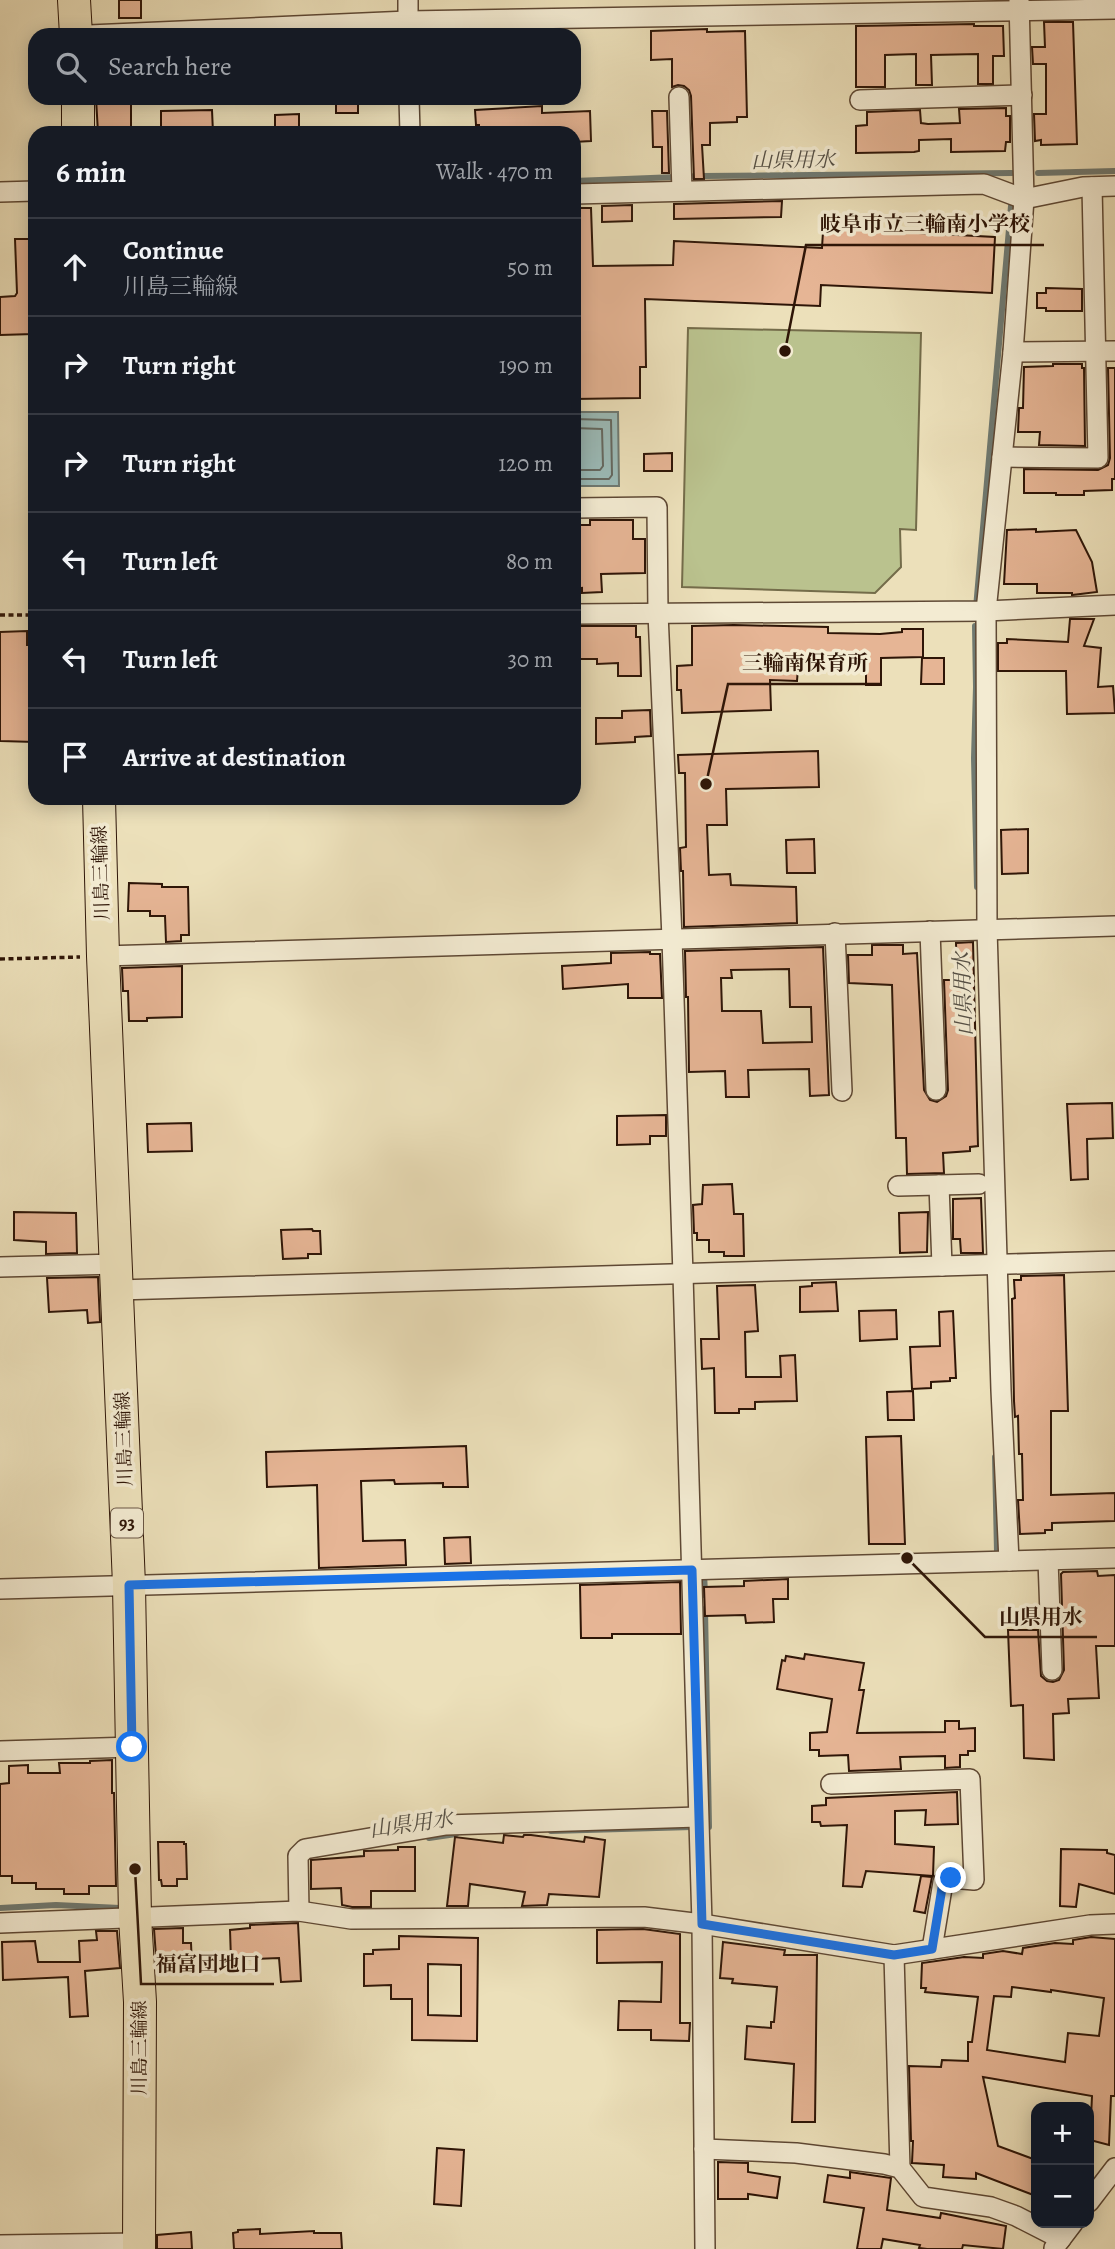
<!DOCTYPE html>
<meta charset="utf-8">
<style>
body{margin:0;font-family:Alegreya,"Noto Serif JP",serif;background:#20242c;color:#f1f3f6}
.controls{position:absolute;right:21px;bottom:21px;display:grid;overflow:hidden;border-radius:14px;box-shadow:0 4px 18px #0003}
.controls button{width:63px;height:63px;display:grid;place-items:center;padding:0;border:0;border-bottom:2px solid #363941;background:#171b24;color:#f1f3f6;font:35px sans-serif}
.stop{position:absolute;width:21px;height:21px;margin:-16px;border:5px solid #1a73e8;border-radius:50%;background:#fff}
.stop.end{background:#1a73e8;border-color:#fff;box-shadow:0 2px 7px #0008}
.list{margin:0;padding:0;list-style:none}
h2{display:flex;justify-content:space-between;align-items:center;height:91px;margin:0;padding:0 28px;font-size:30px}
h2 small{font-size:23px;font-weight:400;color:#9ea1a6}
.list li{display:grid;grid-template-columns:46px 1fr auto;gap:21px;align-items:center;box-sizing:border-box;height:98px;padding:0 28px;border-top:2px solid #363941}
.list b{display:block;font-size:26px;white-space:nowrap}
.list p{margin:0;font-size:23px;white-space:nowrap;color:#9ea1a6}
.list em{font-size:23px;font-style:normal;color:#9ea1a6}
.icon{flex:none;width:38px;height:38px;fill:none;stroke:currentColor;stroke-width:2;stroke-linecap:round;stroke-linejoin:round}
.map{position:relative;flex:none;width:1115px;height:2249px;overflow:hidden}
.search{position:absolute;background:#171b24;box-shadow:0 4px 18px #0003;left:28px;top:28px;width:553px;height:77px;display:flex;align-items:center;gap:18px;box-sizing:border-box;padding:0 24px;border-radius:21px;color:#9ea1a6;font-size:26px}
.panel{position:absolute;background:#171b24;box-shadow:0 4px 18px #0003;left:28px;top:126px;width:553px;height:679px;border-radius:21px}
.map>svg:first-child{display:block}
.green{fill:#bac28e;stroke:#746c4a;stroke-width:2}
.water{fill:#9bbbb8;stroke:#6f7971;stroke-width:2}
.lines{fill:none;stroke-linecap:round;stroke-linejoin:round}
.shore{stroke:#646860;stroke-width:2}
.stream{stroke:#6f7971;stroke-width:6}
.building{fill:#e6b595;stroke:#2e1507;stroke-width:2;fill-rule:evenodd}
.minor-casing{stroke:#5e4834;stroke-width:22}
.primary-casing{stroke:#2e1507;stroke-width:34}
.path{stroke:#2e1507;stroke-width:3.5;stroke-dasharray:5 3.5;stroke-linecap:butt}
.minor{stroke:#f3ebd2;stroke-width:19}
.primary{stroke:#ece0ba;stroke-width:32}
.route{stroke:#1a73e8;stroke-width:9}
.labels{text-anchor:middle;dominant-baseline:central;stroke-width:7;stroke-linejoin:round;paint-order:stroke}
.shield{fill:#f3ebd2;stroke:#695544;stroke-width:2}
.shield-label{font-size:18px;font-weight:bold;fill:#2e1507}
.street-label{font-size:19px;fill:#2e1507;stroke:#f3ebd2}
.water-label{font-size:21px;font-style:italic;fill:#544f45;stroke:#f3ebd2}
.leader{fill:none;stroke:#2e1507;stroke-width:2.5}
.callout-dot{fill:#2e1507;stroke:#f3ebd2;stroke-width:2.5}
.callout-label{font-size:21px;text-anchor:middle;font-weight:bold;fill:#2e1507;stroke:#f3ebd2;stroke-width:7;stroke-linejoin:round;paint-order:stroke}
</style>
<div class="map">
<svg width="1115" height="2249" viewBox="0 0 1115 2249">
<rect width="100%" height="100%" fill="#ece0ba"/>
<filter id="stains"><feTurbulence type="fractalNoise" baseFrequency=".00286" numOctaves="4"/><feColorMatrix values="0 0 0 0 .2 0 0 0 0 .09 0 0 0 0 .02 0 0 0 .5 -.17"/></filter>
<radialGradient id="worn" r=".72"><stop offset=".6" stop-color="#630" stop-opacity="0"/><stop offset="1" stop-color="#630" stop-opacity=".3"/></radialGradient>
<polygon class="green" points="688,328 921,333 916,530 900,529 901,567 875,593 682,587"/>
<polygon class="water" points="575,412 618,412 619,486 576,486"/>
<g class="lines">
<g class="shore">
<polyline points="574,419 611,420 612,475 609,479 574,479"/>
<polyline points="574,428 602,429 603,466 600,470 574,470"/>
</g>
<g class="stream">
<polyline points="1038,173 1115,171"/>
<polyline points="574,181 702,176 1012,173"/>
<polyline points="976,608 1011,206"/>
<polyline points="975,626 976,687 974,758 977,887"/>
<polyline points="993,1555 996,1555 997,1552 995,1457"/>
<polyline points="704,1572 705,1595"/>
<polyline points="705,1609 709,1827"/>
<polyline points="551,1831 692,1827"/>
<polyline points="429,1838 456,1834"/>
<polyline points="0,1908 56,1905 120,1908"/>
</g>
</g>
<g class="building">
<rect x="119" y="0" width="22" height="18"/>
<polygon points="1044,22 1073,22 1077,144 1041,145 1041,140 1035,141 1034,114 1046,114 1046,64 1033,64 1032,47 1045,47"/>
<polygon points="974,24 974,26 1003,26 1004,56 993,56 993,84 978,84 978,54 931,55 932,85 916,85 916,54 885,55 885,87 856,87 856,26"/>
<polygon points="707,29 707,32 745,31 747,117 737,117 737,122 710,123 710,145 702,145 704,179 694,179 691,96 689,90 684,86 678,85 672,87 672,59 651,60 651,31"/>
<polygon points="96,98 131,98 131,133 98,133"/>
<rect x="336" y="98" width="22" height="15"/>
<polygon points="542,106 542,113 590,111 591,141 574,142 574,133 536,133 536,131 479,133 479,125 476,125 475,110"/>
<polygon points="1006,108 1006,116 1010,116 1010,142 1006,142 1005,151 951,152 951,139 919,140 919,151 914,152 856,153 856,126 867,125 867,112 920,110 921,123 928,124 960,123 959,109"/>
<polygon points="212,110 213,133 196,133 196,130 161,131 161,111"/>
<polygon points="652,111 667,111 669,173 662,173 662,147 653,147"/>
<polygon points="299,114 299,133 275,133 275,115"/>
<polygon points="782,201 781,217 674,219 674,204"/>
<polygon points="632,205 632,221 602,222 602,206"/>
<polygon points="574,208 591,208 593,266 673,265 674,241 822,248 824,215 882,217 881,231 995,237 992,293 821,285 820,306 645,299 646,367 640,367 640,398 574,399"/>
<polygon points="15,239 32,239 33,334 0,335 0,297 15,296 17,293"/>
<polygon points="1046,288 1082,289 1082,311 1046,311 1046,308 1037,308 1037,293 1046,293"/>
<polygon points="1053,364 1082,364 1082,368 1084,368 1085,446 1039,445 1040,432 1018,432 1019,408 1023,408 1024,367 1053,366"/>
<polygon points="1108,368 1115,368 1115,479 1112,479 1112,490 1084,491 1084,495 1056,495 1056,493 1024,493 1024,469 1098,470 1108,465 1110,458"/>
<polygon points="672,453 672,471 644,471 644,454"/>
<polygon points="590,520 633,520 633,539 645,539 645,573 601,574 602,592 582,593 582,588 574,589 574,525 590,525"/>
<polygon points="1036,529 1036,532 1076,530 1092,562 1097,592 1072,595 1072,593 1037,593 1037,584 1004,584 1007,530"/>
<polygon points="1070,619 1094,619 1084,646 1101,648 1098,687 1113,686 1115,713 1067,714 1066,671 998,671 998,643 1007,643 1007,639 1068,642"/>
<polygon points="734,625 828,627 828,633 880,634 902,632 902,629 923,629 923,657 881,658 881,685 866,685 866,660 825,659 825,668 798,668 797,681 770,680 771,710 682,713 681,690 677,690 677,666 692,665 692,626"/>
<polygon points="574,626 636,626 636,637 640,637 641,676 618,676 618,663 597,664 597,659 574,659"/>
<polygon points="27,631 27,645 35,645 35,742 0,741 0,632"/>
<polygon points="922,658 944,658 944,684 921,684"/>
<polygon points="650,710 651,736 635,737 635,742 596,744 596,718 622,718 622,711"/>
<polygon points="818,751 819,787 726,789 727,825 707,825 709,875 730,874 731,885 796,887 797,923 684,927 683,871 681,871 680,848 686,847 685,773 679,773 678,755"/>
<polygon points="1028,829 1028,873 1002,874 1001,830"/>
<polygon points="814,839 815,873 787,873 786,840"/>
<polygon points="129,883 162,884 162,887 188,887 189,935 181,935 181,941 166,942 165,916 150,916 150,911 128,911"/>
<polygon points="973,942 978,1146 970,1147 970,1151 943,1153 944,1173 907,1174 906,1138 896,1138 892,985 849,983 848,955 872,955 872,945 903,945 903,954 917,953 924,1090 930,1100 937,1102 946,1096 948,1090 944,980 957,980 956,943"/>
<path d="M823,947L829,1095L810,1096L809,1069L748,1070L749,1097H726L725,1071L689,1072L688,997H686L685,951ZM789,969L790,1007H811L812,1042L763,1043L761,1011H722L721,978H732L731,970Z"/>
<polygon points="650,952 650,954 660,954 662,998 628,998 628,984 563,989 562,966 611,963 611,953"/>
<polygon points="182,966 182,1017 147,1018 147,1021 129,1021 128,991 123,991 122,968"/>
<polygon points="1112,1103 1113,1138 1087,1139 1088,1179 1071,1180 1067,1104"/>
<polygon points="666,1115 666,1136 650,1136 650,1144 617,1145 617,1116"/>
<polygon points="191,1123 192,1151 148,1152 147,1124"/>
<polygon points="732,1184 734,1214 743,1214 744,1256 724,1256 724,1252 709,1252 709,1240 697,1240 697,1233 694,1233 693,1205 702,1204 703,1185"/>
<polygon points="981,1198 983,1253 961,1253 960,1239 953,1239 953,1199"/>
<polygon points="14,1212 76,1213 77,1253 46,1254 46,1242 14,1240"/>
<polygon points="928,1212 927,1252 900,1253 899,1213"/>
<polygon points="312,1229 313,1231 320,1231 321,1254 308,1254 308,1258 283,1259 281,1230"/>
<polygon points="1064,1275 1068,1411 1051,1411 1051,1495 1115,1493 1115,1521 1052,1523 1052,1530 1045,1530 1045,1533 1020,1534 1018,1500 1023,1500 1022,1454 1019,1454 1018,1416 1015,1417 1014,1401 1012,1299 1015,1298 1014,1280 1021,1280 1021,1276"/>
<polygon points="98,1277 100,1322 88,1323 87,1310 49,1312 47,1278"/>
<polygon points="836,1282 838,1311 800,1312 800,1287 812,1286 812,1283"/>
<polygon points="755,1285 758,1331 745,1332 746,1377 781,1377 780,1356 795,1355 797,1401 755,1402 755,1409 739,1409 739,1413 715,1413 714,1368 702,1369 701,1339 719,1339 717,1286"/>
<polygon points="896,1310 897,1339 860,1341 859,1311"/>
<polygon points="953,1311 956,1378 950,1378 950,1381 931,1382 931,1388 912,1389 910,1347 940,1346 939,1312"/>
<polygon points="913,1391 914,1420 888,1420 887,1392"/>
<polygon points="901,1436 905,1544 869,1544 866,1437"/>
<polygon points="466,1446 468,1487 443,1487 443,1483 395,1484 394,1480 361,1481 363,1541 405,1540 406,1565 319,1568 317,1485 267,1487 266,1452"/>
<polygon points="470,1537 471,1563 445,1564 444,1538"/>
<polygon points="1097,1571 1098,1576 1115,1575 1115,1646 1096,1646 1099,1698 1068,1699 1069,1713 1053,1714 1054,1760 1024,1758 1023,1705 1011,1706 1008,1630 1038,1630 1041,1676 1047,1681 1053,1682 1059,1680 1064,1670 1061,1574 1063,1572"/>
<polygon points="788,1579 788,1599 773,1599 774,1622 746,1623 745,1615 705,1616 704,1587 744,1586 744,1581"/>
<polygon points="680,1582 681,1634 612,1634 612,1638 581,1638 580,1585"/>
<polygon points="805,1654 864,1663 859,1690 864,1690 857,1733 945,1732 945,1721 959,1721 959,1729 975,1728 975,1751 968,1751 968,1755 960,1755 960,1767 945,1768 945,1756 900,1757 901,1769 849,1771 848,1755 819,1756 819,1750 810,1750 810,1733 827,1732 832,1699 777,1689 782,1660 785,1661 786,1656 804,1659"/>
<polygon points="112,1760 112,1793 114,1793 116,1886 89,1886 89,1894 64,1894 64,1889 36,1889 36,1883 12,1883 12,1876 0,1876 0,1784 9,1783 9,1766 28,1765 28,1773 60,1773 59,1763 90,1763 90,1761"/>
<polygon points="957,1792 958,1824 925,1825 926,1810 895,1811 895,1844 934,1847 933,1876 866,1871 862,1887 843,1886 847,1825 821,1826 820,1822 812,1822 812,1806 826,1805 826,1798"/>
<polygon points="504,1835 523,1837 524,1835 531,1835 584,1842 585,1837 605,1840 599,1897 549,1894 547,1905 522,1906 525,1892 470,1884 468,1906 447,1906 455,1837 503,1843"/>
<polygon points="158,1842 184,1842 184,1844 186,1844 187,1879 177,1879 177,1886 162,1886 161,1880 159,1880"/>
<polygon points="398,1847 415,1847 415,1891 371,1891 371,1907 352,1907 342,1905 341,1888 311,1889 311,1860 364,1856 364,1851 398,1850"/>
<polygon points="1061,1849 1107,1850 1107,1853 1115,1855 1115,1894 1079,1884 1076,1907 1060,1906"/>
<polygon points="921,1876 932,1877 925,1913 914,1911"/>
<polygon points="298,1923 301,1981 281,1982 279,1958 231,1960 230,1930 250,1928 250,1925"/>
<polygon points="183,1928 183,1943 191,1943 192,1967 157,1970 154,1929"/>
<polygon points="643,1929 680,1934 680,2023 690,2023 689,2041 651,2040 651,2030 618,2030 619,2001 661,2002 662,1962 597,1963 597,1930"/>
<polygon points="96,1931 117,1931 120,1968 85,1971 88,2016 70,2017 68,1977 3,1980 2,1942 35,1941 38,1962 80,1962 79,1941 97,1940"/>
<path d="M399,1936L478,1938L477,2041L412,2040V1999H391V1985L364,1986V1954H373V1950L399,1949ZM428,1964L461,1965V2016L428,2015Z"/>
<path d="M1091,1937L1115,1939V2096H1111L1109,2145L1090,2140L1092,2096L983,2077L998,2146L1036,2160V2196L976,2173V2179L943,2177L944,2165L912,2163L913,2141H911L909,2066L941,2067L942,2060L968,2061V2042H972L978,1997L925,1992L926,1988H921L922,1963L964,1957L983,1958V1954L1003,1951L1022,1954L1023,1948L1055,1943L1073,1944V1940ZM1012,1987L1051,1992V1990L1104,1998L1099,2036L1068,2033L1065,2062L987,2050L994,1996L1011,1997Z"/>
<polygon points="723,1942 785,1950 784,1955 817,1955 815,2122 792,2122 794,2064 745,2059 747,2026 771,2028 771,2022 774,2022 777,1987 732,1983 733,1979 720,1978"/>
<polygon points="437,2148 464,2150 461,2206 434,2204"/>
<polygon points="718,2162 748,2163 748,2172 780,2177 777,2198 748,2194 748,2199 718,2199"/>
<polygon points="850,2172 891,2178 887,2210 940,2218 941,2213 1006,2226 1003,2249 963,2245 962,2249 927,2249 919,2248 920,2245 883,2239 881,2249 857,2249 864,2208 824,2202 828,2175 850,2178"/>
<polygon points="260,2229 260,2234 314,2231 314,2233 341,2233 342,2249 234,2249 233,2233 238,2232 238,2230"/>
<polygon points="191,2232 192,2249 157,2249 157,2235"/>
</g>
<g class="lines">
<defs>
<g id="minor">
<polyline points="408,0 408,35"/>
<polyline points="89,35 408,21 1115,9"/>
<polyline points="679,97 682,191"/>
<polyline points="409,98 410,133"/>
<polyline points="860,100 1022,95"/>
<polyline points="0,192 35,191"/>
<polyline points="574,194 984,184 1024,199 1083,187 1115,186"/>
<polyline points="1013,352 1115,351"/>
<polyline points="1002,457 1098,458 1092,187"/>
<polyline points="574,508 657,507 658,613 672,938 683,1275 702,1924 705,2249"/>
<polyline points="574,614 986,611 1115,605"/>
<polyline points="930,931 936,1090"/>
<polyline points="835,933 842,1091"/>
<polyline points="103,956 1115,926"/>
<polyline points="939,1185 942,1266"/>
<polyline points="898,1186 979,1184"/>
<polyline points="0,1267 117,1264"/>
<polyline points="118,1290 1115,1261"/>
<polyline points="1048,1560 1052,1670"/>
<polyline points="1009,1561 1001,1390 987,929 986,611 1013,352 1024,199 1019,0"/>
<polyline points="0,1589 1115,1558"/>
<polyline points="0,1751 133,1747"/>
<polyline points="831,1784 970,1779 974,1880 951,1878 943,1882 932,1949"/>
<polyline points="299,1911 298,1856 305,1849 446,1825 698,1817"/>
<polyline points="0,1923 299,1911 351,1919 644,1917 702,1924 894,1955 1090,1925 1115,1924"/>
<polyline points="894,1955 900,2168"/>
<polyline points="704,2149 796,2153 884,2164 900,2168 923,2197 991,2207 1016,2216 1061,2239"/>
<polyline points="1089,2202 1115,2168"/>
<polyline points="0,2245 138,2243"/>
<polyline points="1054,2248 1073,2223"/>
</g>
<g id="primary">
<polyline points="74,0 76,35"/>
<polyline points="78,98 78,133"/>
<polyline points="99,798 103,956 129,1585 135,1917 140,2002 139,2249"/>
</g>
</defs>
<use href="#minor" class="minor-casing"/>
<use href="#primary" class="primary-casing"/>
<g class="path">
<polyline points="0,615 35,615"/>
<polyline points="0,959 80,957"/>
</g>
<use href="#minor" class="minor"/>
<use href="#primary" class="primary"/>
</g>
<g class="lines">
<polyline class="route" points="132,1747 129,1585 692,1570 702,1924 894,1955 932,1949 943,1882 951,1878"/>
</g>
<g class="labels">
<rect class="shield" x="111" y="1508.5" width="32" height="29" rx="5"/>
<g class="shield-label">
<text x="127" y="1523">93</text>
</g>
<g class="street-label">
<text transform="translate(101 873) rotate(-92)">川島三輪線</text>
<text transform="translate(124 1439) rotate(-92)">川島三輪線</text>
<text transform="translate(140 2048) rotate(-90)">川島三輪線</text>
</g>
<g class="water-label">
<text transform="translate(793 160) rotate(-1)">山県用水</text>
<text transform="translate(963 994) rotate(-92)">山県用水</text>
<text transform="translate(411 1824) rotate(-8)">山県用水</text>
</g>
</g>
<path class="leader" d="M785 351L806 245H1044M706 784L728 684H882M907 1558L985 1637H1097M135 1869L141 1984H274"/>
<g class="callout-dot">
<circle cx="785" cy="351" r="7"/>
<circle cx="706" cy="784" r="7"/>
<circle cx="907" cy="1558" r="7"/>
<circle cx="135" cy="1869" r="7"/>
</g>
<g class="callout-label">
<text x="925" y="231">岐阜市立三輪南小学校</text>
<text x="805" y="670">三輪南保育所</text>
<text x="1041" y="1624">山県用水</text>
<text x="208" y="1971">福富団地口</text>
</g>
<rect width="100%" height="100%" filter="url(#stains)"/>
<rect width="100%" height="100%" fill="url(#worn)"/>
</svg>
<div class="controls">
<button>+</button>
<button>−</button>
</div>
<div class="stop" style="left:132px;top:1747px"></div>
<div class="stop end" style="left:951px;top:1878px"></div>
<div class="search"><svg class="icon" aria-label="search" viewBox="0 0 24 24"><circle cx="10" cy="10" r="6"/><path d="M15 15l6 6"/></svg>Search here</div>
<section class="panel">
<h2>6 min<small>Walk · 470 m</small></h2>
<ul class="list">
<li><svg class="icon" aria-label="ahead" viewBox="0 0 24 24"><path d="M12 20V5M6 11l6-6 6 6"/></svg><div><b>Continue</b><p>川島三輪線</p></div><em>50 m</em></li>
<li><svg class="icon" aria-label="right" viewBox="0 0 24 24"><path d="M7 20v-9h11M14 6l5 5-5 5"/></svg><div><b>Turn right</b></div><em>190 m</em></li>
<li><svg class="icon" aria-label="right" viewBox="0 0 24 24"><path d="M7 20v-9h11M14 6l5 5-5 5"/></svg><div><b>Turn right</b></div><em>120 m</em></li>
<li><svg class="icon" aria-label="left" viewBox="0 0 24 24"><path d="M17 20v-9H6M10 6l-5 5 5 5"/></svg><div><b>Turn left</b></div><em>80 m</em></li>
<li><svg class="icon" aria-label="left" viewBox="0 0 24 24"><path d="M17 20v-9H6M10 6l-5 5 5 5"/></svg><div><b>Turn left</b></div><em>30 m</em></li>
<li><svg class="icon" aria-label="arrive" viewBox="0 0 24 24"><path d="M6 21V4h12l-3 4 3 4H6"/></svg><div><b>Arrive at destination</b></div></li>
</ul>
</section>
</div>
